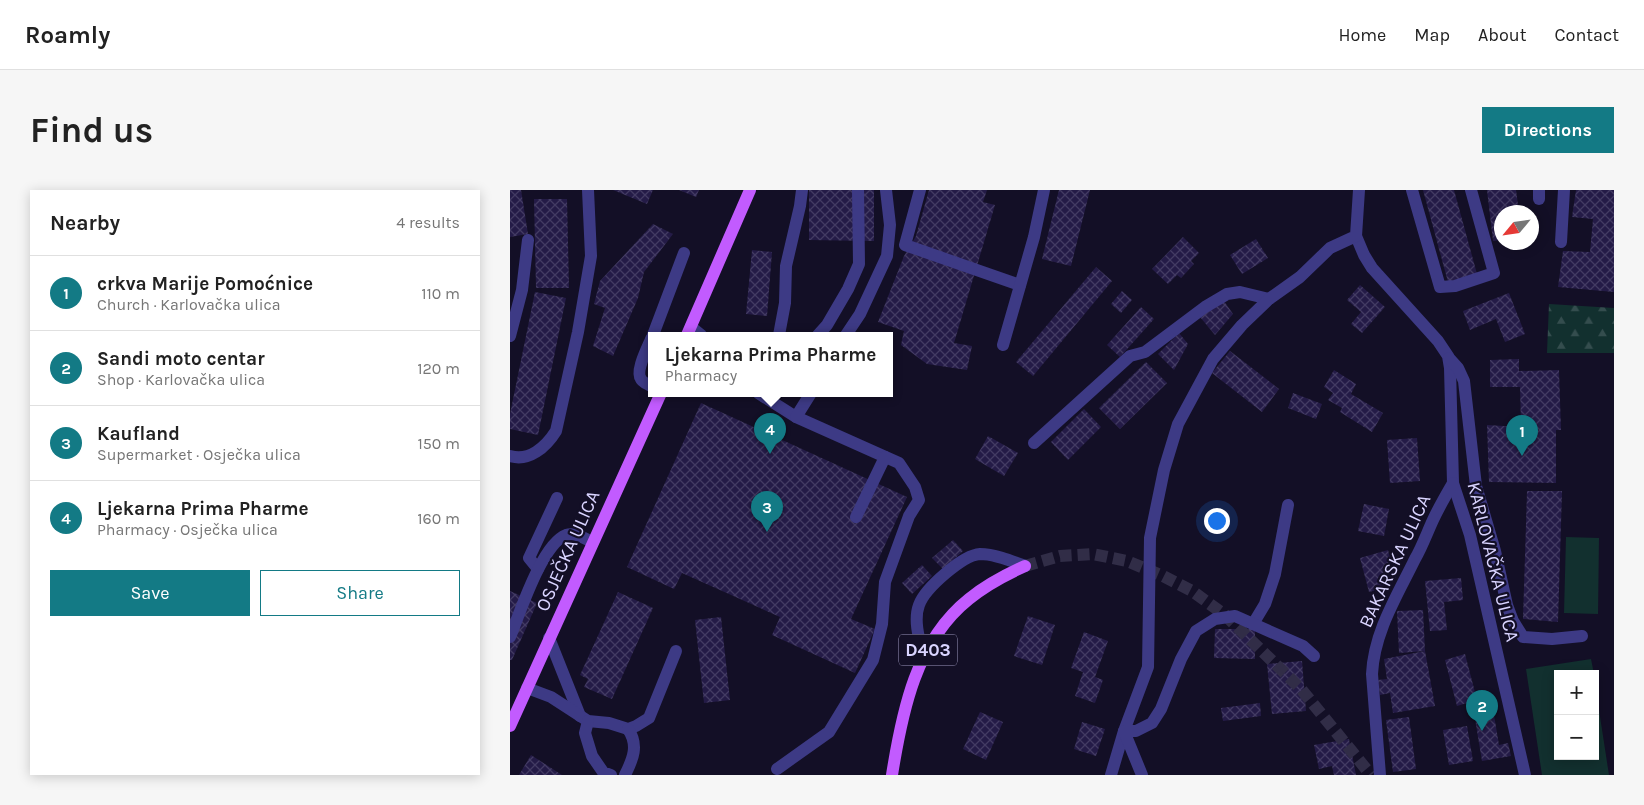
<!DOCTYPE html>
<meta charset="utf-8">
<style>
body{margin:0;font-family:Karla,sans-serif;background:#f6f6f6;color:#222}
.controls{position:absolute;right:15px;bottom:15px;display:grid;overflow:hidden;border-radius:0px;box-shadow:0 2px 12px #0003}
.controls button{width:45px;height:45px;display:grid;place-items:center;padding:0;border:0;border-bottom:1px solid #e0e0e0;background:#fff;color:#222;font:25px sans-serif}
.compass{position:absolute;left:984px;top:15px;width:45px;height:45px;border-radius:50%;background:#fff;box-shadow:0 2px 12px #0003;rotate:241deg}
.you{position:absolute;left:706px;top:330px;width:18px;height:18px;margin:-12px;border:4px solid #fff;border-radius:50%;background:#1a73e8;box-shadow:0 0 0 8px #1a73e833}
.badge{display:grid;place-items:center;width:32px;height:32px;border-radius:50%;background:#137a85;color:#fff;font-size:16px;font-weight:700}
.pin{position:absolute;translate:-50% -41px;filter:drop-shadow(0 1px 2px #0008)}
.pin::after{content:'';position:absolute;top:26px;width:18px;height:15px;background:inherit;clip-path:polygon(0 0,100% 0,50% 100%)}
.popup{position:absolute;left:138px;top:142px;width:245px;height:65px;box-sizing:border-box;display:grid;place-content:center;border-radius:0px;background:#fff;filter:drop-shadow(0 1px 4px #0005);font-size:16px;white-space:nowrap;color:#767676}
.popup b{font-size:19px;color:#222}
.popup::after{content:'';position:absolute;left:50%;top:100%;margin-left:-10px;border:10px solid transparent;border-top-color:#fff}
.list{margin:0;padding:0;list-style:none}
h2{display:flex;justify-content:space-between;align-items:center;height:65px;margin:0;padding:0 20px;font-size:21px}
h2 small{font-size:16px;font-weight:400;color:#767676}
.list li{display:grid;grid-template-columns:32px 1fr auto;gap:15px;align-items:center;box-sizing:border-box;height:75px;padding:0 20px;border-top:1px solid #e0e0e0}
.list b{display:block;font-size:19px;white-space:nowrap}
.list p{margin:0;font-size:16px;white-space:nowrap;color:#767676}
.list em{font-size:16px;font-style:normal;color:#767676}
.actions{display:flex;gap:10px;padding:15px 20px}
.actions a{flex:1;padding:11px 0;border:1px solid #137a85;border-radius:0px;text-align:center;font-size:18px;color:#137a85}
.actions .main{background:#137a85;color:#fff}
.map{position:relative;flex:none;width:1104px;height:585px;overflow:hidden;border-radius:0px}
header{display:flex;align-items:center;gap:30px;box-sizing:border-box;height:70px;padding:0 25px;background:#fff;border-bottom:1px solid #e0e0e0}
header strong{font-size:24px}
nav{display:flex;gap:28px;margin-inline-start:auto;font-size:18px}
.intro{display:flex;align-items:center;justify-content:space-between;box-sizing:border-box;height:120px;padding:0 30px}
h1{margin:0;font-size:35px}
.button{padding:12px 22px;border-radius:0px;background:#137a85;color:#fff;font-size:18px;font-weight:700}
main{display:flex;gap:30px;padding:0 30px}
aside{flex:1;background:#fff;border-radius:0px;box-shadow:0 2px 12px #0003}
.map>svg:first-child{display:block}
.forest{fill:url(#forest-firs)}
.park{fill:#12302f}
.building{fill:url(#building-cross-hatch)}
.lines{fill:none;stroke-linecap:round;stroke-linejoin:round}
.major-tunnel{stroke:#312d47;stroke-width:12;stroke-dasharray:12 6;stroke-linecap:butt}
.minor{stroke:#3d3a85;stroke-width:12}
.major{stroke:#c25bff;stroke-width:12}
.labels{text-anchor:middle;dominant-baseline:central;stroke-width:4.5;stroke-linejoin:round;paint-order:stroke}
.shield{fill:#130f26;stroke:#9e99be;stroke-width:1}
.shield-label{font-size:18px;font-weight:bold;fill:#d9d4ff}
.street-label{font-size:19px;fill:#d9d4ff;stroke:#130f26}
</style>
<header>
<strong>Roamly</strong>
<nav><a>Home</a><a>Map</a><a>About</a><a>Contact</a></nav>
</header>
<div class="intro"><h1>Find us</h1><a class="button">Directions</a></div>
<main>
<aside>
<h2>Nearby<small>4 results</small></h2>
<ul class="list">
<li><span class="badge">1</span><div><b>crkva Marije Pomoćnice</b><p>Church · Karlovačka ulica</p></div><em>110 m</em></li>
<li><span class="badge">2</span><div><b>Sandi moto centar</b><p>Shop · Karlovačka ulica</p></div><em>120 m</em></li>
<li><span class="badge">3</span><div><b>Kaufland</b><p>Supermarket · Osječka ulica</p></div><em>150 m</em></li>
<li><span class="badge">4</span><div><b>Ljekarna Prima Pharme</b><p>Pharmacy · Osječka ulica</p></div><em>160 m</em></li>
</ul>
<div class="actions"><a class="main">Save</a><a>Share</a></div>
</aside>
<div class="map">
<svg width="1104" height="585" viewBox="0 0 1104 585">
<defs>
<pattern id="forest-firs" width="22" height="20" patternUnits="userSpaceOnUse" patternTransform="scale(1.25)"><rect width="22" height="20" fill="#12302f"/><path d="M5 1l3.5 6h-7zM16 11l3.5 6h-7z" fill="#344d4e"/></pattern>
<pattern id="building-cross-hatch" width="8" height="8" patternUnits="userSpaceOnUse" patternTransform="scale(1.25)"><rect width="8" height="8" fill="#241b47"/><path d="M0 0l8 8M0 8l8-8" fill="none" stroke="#433b63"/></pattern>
</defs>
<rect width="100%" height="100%" fill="#130f26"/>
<polygon class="forest" points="1039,114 1104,118 1104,163 1037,163"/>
<g class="park">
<polygon points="1056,347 1089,348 1088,424 1054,423"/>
<polygon points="1081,469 1084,484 1048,484 1048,566 1085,566 1085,494 1099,585 1032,585 1016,479"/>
</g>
<g class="building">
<polygon points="0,0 11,0 18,44 0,47"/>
<polygon points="103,0 143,0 137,14"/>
<polygon points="169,0 189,0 186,7"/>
<polygon points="299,0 364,0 364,51 299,50"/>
<polygon points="419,0 477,0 473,12 485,15 444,153 462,156 457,180 417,174 391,155 394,141 368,132 394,66 406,46"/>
<polygon points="549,0 580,0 561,76 532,69"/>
<polygon points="913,0 944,0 967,84 938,92"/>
<polygon points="977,0 1006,0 1009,22 992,22 992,50 983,51"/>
<polygon points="1066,0 1104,0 1104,102 1048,97 1053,61 1080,62 1083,29 1062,27"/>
<polygon points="24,9 57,9 59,98 26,98"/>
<polygon points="143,34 163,44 134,82 128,108 103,166 83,156 95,118 84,114 90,91"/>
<polygon points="673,47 689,63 681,71 684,74 671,88 667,85 658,94 642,79"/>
<polygon points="746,49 758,68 732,84 720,65"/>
<polygon points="242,60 262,62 257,126 236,124"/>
<polygon points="586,77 602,91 523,186 506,172"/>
<polygon points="850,95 875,117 852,143 841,134 851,122 837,110"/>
<polygon points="612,101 622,110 611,123 601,114"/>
<polygon points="25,102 56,108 28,245 0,239 0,224"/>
<polygon points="999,103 1015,144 995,152 986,129 960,140 953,121"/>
<polygon points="714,111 723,124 705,145 690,127"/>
<polygon points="631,117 644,129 610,167 597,155"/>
<polygon points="669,143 678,154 664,180 648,164"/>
<polygon points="720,161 769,199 752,222 702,183"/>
<polygon points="1009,169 1009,181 1049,180 1051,240 1046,240 1046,293 979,292 977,235 1011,237 1010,197 980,197 980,170"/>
<polygon points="636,172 657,193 610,239 589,218"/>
<polygon points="824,180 846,194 841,204 873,223 862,242 830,222 832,218 818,210 823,203 814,197"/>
<polygon points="783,203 812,214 806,229 778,218"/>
<polygon points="191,213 397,307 341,429 365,439 345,483 262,445 270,427 172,383 164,399 117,377"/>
<polygon points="574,219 591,237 558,270 541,252"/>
<polygon points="478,246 508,263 494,286 465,269"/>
<polygon points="907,248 910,291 880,293 877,250"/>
<polygon points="1017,301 1052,301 1048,432 1013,429"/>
<polygon points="854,314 879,319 874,346 848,341"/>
<polygon points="443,350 453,361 433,379 422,368"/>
<polygon points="878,360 886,388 874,392 875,398 859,402 850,368"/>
<polygon points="412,375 422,386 402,404 392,393"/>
<polygon points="951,388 953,410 934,412 937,440 920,441 915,391"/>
<polygon points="0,401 27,413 2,470 0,470"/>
<polygon points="108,402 143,418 102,509 74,497 78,489 70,485"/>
<polygon points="913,420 915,461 925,516 883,523 880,503 870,505 868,490 877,489 874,469 915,461 889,463 887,421"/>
<polygon points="518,426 545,435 532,475 504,466"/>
<polygon points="211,427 220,510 194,513 185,430"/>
<polygon points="705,439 745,439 745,469 704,468"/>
<polygon points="574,442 598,451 585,487 593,490 585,513 565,506 573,482 561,478"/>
<polygon points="955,464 967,510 947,516 935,470"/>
<polygon points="792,471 796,521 762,524 757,474"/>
<polygon points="750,513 751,526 713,531 711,518"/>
<polygon points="983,519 989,555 998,553 1001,566 972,571 964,523"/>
<polygon points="470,522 493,532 476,570 453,559"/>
<polygon points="899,527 906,579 883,582 876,530"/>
<polygon points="572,532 595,539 586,566 564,559"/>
<polygon points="957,536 963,571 939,575 933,540"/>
<polygon points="839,549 846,585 824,585 822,576 809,579 804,555"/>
<polygon points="21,565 52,585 9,585"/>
</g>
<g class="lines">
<polyline class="major-tunnel" points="515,376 550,366 583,364 617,371 653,386 682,401 715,425 791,499 861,585"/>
<g class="minor">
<polyline points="410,0 395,55 510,95"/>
<polyline points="902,0 930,97 945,96 984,83 961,0"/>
<polyline points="1029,9 1029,0"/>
<polyline points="846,46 854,65 862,78 928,151 938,166 940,178 943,293 960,345 1015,585"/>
<polyline points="1051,52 1054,0"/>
<polyline points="181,137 191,145"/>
<polyline points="143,145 174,63"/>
<polyline points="269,145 275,113 276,76 290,16 292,0"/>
<polyline points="308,145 317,135 338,99 349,74 348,0"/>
<polyline points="336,145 350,124 377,66 380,35 376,0"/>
<polyline points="0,146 12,100 18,50"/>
<path d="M141,149C138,157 125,181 131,189C132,192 138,194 141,196"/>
<polyline points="493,155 524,47 534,0"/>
<polyline points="939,168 948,178 954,191 966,296 985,361 997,415 1003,431 1013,447 1042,449 1072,446"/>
<polyline points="248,203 286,227 389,273 405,297 409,310 399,326 375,392 372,434 363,470 319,542 267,579"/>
<polyline points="286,227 301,203"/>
<polyline points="524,253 620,166 635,162 695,117 717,104 730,102 759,109"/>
<path d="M0,266C19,272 36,257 46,241L68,142L81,66L78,0"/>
<polyline points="346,327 375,267"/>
<polyline points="28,379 19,368 47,308"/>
<polyline points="743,434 755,414 765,384 778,315"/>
<path d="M0,447C10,423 32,354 56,345C65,342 74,348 82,352"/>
<polyline points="39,448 70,526"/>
<path d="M414,468C410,452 403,431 409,415C415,398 453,365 470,364C485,364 502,371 515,376"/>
<polyline points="17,498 41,507 78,531 99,533 118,539 126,536 139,528 166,461"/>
<polyline points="78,531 75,543 82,566 93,582 101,585"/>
<path d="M115,585C123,569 129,555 118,539"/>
<polyline points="601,585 614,541 638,477 640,348 654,280 668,234 703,169 732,135 759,109 790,87 820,58 846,46 849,0"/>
<polyline points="632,585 614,541 626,541 642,533 651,519 671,469 686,441 705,429 725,426 793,456 804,466"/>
<path d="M870,585L862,484C864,442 887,406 905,369C912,357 917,343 923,330C929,317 936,305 943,293"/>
</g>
<g class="major">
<polyline points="177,145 240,0"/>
<polyline points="0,536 151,203"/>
<path d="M382,585C392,522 406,451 459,409C476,395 495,385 515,376"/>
</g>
</g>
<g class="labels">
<rect class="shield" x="389" y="444.5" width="58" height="31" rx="4"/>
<g class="shield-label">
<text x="418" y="460">D403</text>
</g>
<g class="street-label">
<text transform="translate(58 361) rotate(-66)">OSJEČKA ULICA</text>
<text transform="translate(885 371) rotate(-65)">BAKARSKA ULICA</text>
<text transform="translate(983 372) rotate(76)">KARLOVAČKA ULICA</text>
</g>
</g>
</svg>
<div class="controls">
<button>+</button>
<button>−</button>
</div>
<svg class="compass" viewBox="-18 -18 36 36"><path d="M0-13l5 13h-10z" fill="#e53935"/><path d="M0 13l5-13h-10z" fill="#767676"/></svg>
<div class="you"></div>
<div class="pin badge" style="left:1012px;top:266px">1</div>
<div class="pin badge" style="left:972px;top:541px">2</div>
<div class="pin badge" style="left:257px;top:342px">3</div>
<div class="pin badge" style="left:260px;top:264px">4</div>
<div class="popup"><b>Ljekarna Prima Pharme</b>Pharmacy</div>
</div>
</main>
